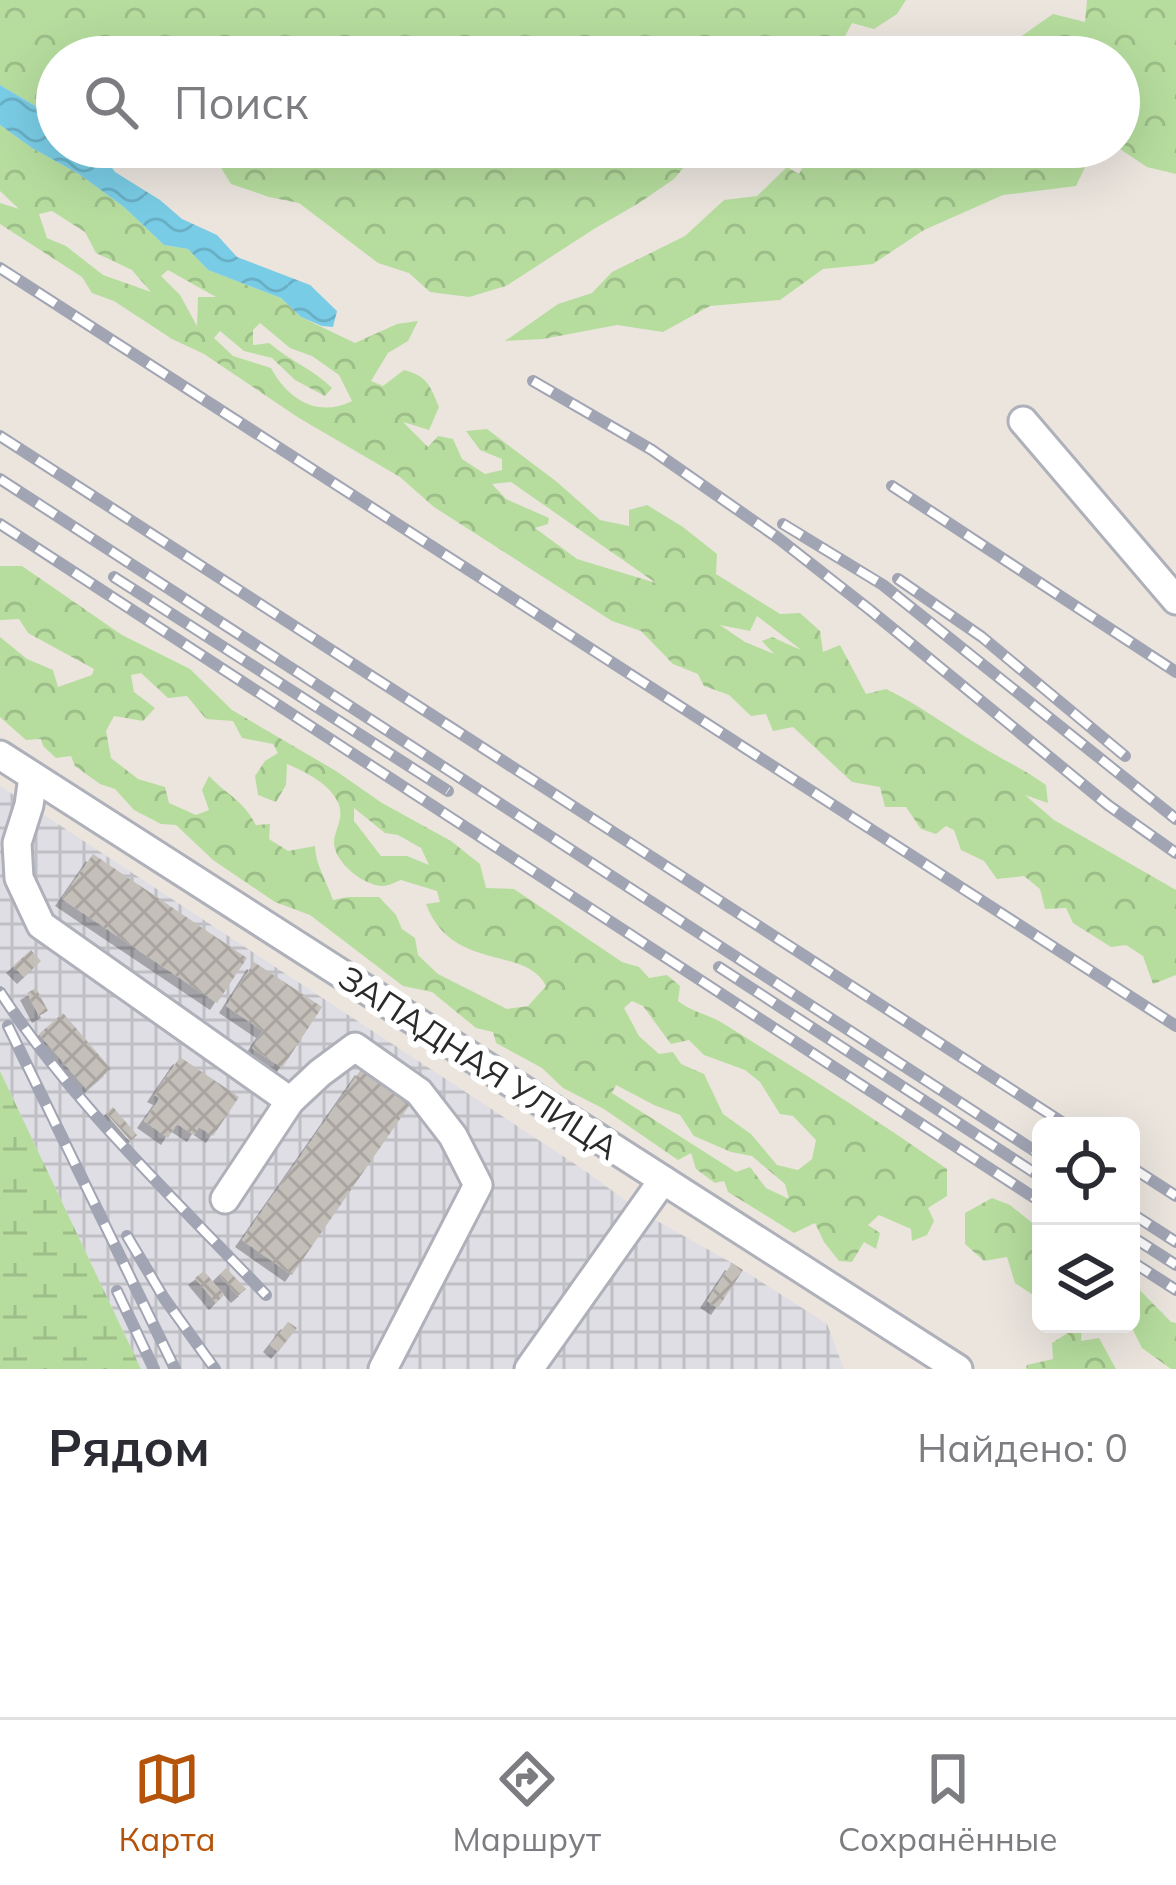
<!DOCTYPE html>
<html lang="ru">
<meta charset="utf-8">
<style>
body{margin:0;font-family:Mulish,sans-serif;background:#f7f7f7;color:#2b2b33}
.controls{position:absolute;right:36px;bottom:36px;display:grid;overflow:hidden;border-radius:18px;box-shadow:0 12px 48px #0002}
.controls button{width:108px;height:108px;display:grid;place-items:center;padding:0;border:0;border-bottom:3px solid #e1e1e2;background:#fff;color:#2b2b33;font:60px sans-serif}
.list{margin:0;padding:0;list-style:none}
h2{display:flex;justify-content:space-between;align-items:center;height:156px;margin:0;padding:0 48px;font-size:51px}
h2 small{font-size:39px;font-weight:400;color:#7c7c81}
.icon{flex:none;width:66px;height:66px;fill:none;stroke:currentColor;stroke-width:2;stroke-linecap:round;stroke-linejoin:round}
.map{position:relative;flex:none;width:1176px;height:1369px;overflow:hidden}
.search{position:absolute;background:#fff;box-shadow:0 12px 48px #0002;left:36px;right:36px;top:36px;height:132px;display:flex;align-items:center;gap:30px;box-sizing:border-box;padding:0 42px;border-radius:66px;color:#7c7c81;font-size:45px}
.sheet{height:348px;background:#fff}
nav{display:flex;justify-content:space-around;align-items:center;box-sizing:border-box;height:168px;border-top:3px solid #e1e1e2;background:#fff;font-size:33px;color:#7c7c81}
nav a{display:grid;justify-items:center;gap:6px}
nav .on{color:#b45309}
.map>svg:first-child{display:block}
.industrial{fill:url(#industrial-grid)}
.forest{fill:url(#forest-crowns);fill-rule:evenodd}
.wetland{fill:url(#wetland-marsh)}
.water{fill:url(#water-waves)}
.building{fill:url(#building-cross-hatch);filter:url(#shadow)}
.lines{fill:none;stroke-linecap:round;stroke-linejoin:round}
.minor-casing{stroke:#aeb0ba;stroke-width:33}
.minor{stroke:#fff;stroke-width:27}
.rail-casing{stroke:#a1a4b3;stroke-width:12}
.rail{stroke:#fff;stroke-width:8;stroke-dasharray:22;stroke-linecap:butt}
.labels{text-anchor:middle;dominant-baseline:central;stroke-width:12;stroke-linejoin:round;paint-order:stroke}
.street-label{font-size:33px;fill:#2a2a2a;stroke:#fff}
</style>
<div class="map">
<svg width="1176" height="1369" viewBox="0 0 1176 1369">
<defs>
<pattern id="industrial-grid" width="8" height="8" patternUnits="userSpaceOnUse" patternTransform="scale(3)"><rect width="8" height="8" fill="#dfdee4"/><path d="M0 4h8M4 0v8" fill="none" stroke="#c0bfc4"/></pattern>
<pattern id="forest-crowns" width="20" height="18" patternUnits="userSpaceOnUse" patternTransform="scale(3)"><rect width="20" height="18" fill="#b6dd9e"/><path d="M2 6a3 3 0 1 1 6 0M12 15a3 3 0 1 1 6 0" fill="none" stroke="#9dbe88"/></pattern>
<pattern id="wetland-marsh" width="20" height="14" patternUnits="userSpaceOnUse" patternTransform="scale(3)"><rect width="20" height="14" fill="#b6dd9e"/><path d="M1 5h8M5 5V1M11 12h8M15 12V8" fill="none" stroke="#9dbe88"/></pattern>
<pattern id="water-waves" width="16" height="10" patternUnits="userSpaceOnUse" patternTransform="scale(3)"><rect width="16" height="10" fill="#79cce5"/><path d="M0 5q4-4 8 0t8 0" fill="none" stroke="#69afc5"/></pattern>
<pattern id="building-cross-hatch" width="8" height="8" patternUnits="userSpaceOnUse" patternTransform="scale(3)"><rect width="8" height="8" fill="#c4bfb9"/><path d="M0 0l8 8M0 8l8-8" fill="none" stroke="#a9a49f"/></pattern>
<filter id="shadow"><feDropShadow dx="-7" dy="7" stdDeviation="0" flood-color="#0004"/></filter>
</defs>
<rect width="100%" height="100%" fill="#ebe5de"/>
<polygon class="industrial" points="0,786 584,1170 641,1212 732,1263 827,1324 844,1369 141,1369 0,1071"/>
<g class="forest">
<polygon points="0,0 906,0 897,14 874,29 852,23 834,57 57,57 57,124 52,116 0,85"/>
<polygon points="1087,0 1176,0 1176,174 1147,167 1117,147 1119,57 992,57 1053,14 1085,22"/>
<path d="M0,125L32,148L79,174L124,207L164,245L188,249L208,270L281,298L301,317L355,343L397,324L418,321L408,341L388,353L371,381L383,386L404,370C427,376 430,385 439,407L429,430L403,422L428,447L438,436L453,439L462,459L485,474L502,470V459L480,450L466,431L487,429L557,482L600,520L629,526V510L647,505L683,527L717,554L716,574L780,614L800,613L820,631L823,652L840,645L866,694L886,689C919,705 947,726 979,745C1001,759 1024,769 1046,785L1048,803L1025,795L1054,820L1176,890V975L1153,984L1143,956L1126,945L1111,947L1073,923L1066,908L1045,909L1040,889L1024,876L997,879L984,861L961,850L954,830L946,826L936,834L921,829L906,807H885L880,787L852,782L793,727L773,731L766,714L751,716L729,695L704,686L698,674L673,664L641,631L612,621L434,507L400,477L299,418L204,354L172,339L114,301L92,293L82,277L0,224V203L19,209L0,191ZM52,211L85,232L96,253L132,270L151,292L103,275L66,246L47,238L39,214ZM168,270L216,297H198L197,326L180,295L161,276ZM260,323L290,348L312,356L339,375L352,401C318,418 288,400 271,368L233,356L214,338L220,331L244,351L272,358L295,380L325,396L332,388C314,370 289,360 269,343L253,345V330ZM511,482L656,583L577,559L535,528L548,524L549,518L506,499L492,484ZM757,616L800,649L801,650L772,637L762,641L774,654L745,642L720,625L750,631Z"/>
<polygon points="188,147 701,147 674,179 639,203 594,229 506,286 469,297 430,292 409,273 378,263 299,203 269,197 231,184 215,158 194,154"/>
<polygon points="833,147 1107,147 1089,159 1076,186 1003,195 924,230 873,264 823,269 780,300 710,306 663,332 617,325 543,339 505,341 558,304 592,293 612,272 685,236 724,200 757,196 787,167 799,174 812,150"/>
<path d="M0,566H22L122,635L190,669L232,710L336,771L382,803L451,841L480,864L486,888L514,889L622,962L639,967L649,978L667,975L680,986L678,1001C693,1012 703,1013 719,1021C732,1029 746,1037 759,1046C823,1085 885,1126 947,1169V1196L928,1208L934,1221L927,1235L912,1241L911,1229L879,1215L868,1225L880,1233L876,1249L864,1242L852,1262L839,1261L824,1242L815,1223L794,1233L728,1192L724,1181L715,1183L696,1169L691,1153L678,1160L604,1109L563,1088L542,1068L496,1043L493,1032L476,1028L432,992L403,986L310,915L275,902L213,860L176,825L161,824L134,810L115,789L100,784L75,766L71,756L56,758L43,746L41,739L26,740L0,717V637L27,659L53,670L58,687L92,675L94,669L28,633L19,619L0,620ZM141,673L168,698L187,696L206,719L233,721L242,738L273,744L278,753L265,761L255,776L258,795L276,802L286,785L287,764C306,772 332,785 339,805C344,820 334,830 334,843C335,863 364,886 383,886C388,886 396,882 401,880L437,891L440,902L426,904C452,973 526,945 546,986L528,1006L507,1009L438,974L418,955L415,938L402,929L396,915L379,897H348L333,900C327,882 315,864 315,846L288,851L269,839L270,824L256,825C242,799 228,796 209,776L202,790L209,810L196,815L169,803L165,787L138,779L111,758L106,731L114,716L143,721L155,708L134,692L131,675ZM354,808L385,833L398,835L421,848L429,865L407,856H381L354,821ZM632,1001L643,1006L671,1044L689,1040L704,1055L745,1070L760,1082L780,1114L793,1116L816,1140L812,1159L798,1170L777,1165L751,1134L723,1114L704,1074L681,1064L673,1052L659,1054L639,1036L624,1008ZM616,1085L654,1105L680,1115L694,1136L731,1152L752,1156L785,1184L789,1199L766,1188L750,1167L736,1172L612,1093Z"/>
<polygon points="992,1198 1010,1205 1041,1230 1041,1300 1015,1283 1007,1257 984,1261 965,1244 965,1213"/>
<polygon points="1131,1281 1171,1322 1176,1323 1176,1369 1171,1369 1142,1348 1132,1328 1126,1324 1131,1324"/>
<polygon points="1082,1324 1081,1341 1099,1338 1116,1369 1026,1369 1027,1365 1053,1359 1052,1343"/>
</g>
<polygon class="wetland" points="0,1071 141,1369 0,1369"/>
<polygon class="water" points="0,85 52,116 57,124 57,147 74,147 106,159 115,172 160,200 182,219 217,235 237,257 310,285 337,311 333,327 322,326 301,317 281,298 208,270 188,249 164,245 124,207 79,174 32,148 0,125"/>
<g class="building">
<polygon points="93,854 247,958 217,1003 62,899"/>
<polygon points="31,950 41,961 24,977 13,966"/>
<polygon points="254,962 322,1007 282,1068 252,1048 263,1031 226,1006"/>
<polygon points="36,988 48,1011 39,1016 27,993"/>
<polygon points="63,1013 111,1069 87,1090 39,1034"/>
<polygon points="180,1057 239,1097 213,1136 199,1127 194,1135 177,1124 168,1138 144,1121 160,1098 154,1095"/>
<polygon points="362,1068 411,1103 292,1275 242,1240"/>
<polygon points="113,1107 137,1135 131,1141 106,1113"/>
<polygon points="732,1263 743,1270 718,1308 707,1301"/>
<polygon points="226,1268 246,1289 238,1296 219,1275"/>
<polygon points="204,1271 224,1295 216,1303 195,1278"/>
<polygon points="288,1322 297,1328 278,1352 270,1345"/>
</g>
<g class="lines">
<defs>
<g id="minor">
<polyline points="1023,421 1176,600"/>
<polyline points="0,755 958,1369"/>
<polyline points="33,777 29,805 17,843 19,878 41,925 290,1101"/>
<polyline points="225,1199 290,1101 320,1073 355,1047 419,1092 453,1136 478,1185 383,1369"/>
<polyline points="529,1369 663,1180"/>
</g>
</defs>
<use href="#minor" class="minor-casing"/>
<use href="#minor" class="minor"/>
<defs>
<g id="rail">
<polyline points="0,268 1176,1026"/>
<polyline points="533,381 652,450 778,538 870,610 1108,805 1176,853"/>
<polyline points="0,436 1068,1126"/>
<polyline points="0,479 1041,1155"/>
<polyline points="892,486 1176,672"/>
<polyline points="0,524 1041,1202"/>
<polyline points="783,524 883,585 1176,819"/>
<polyline points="114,577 448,791"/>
<polyline points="898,579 982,637 1125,756"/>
<polyline points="719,967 1041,1177"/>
<path d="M0,992C73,1104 174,1198 266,1295"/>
<polyline points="8,1026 175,1369"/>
<polyline points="1131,1167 1176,1196"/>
<polyline points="1131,1213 1176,1242"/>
<polyline points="127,1236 164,1298 215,1369"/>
<polyline points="1131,1236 1176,1265"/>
<polyline points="1131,1261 1176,1290"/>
<polyline points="117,1291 154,1369"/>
</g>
</defs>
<use href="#rail" class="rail-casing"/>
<use href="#rail" class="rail"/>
</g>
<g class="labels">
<g class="street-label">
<text transform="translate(479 1062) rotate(33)">ЗАПАДНАЯ УЛИЦА</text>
</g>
</g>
</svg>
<div class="controls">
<button><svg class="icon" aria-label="locate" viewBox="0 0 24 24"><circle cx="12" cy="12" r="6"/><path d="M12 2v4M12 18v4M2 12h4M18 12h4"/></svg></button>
<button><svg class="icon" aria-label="layers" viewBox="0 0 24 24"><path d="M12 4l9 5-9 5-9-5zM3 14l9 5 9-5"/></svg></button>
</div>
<div class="search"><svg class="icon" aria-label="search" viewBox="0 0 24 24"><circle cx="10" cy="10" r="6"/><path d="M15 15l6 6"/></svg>Поиск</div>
</div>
<section class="sheet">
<h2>Рядом<small>Найдено: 0</small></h2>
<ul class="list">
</ul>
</section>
<nav>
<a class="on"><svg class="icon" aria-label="map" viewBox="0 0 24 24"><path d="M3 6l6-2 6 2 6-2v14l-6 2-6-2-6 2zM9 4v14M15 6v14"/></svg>Карта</a>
<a><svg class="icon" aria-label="directions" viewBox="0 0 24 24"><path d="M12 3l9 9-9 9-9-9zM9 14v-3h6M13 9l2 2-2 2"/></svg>Маршрут</a>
<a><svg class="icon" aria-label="saved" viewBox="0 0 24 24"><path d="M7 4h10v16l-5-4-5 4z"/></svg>Сохранённые</a>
</nav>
